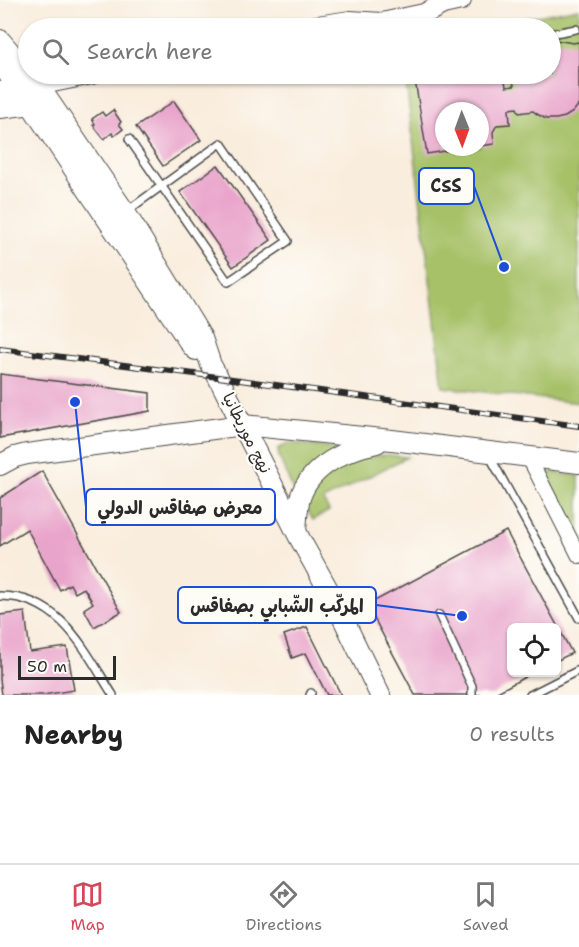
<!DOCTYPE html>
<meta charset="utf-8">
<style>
body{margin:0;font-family:"Shantell Sans","Playpen Sans Arabic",sans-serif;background:#f2f2f2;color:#222}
.controls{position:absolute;right:18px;bottom:18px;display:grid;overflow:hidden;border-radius:9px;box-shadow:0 2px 4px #0004}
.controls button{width:54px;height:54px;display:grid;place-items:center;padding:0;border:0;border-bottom:2px solid #e0e0e0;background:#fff;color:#222;font:30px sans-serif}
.compass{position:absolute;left:435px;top:102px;width:54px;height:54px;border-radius:50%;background:#fff;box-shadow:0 2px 4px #0004;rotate:179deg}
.scale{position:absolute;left:18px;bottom:15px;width:98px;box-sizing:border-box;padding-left:6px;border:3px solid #2b2b2b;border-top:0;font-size:16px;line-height:21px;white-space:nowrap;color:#2b2b2b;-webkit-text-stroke:4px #fdfcf7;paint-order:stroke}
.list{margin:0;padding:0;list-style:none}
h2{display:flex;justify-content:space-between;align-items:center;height:78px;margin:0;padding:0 24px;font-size:26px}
h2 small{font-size:20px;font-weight:400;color:#767676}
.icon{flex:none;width:33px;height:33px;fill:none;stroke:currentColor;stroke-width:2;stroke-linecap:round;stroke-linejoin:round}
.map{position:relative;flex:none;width:579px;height:695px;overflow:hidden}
.search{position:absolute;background:#fff;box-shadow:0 2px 4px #0004;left:18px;right:18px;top:18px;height:66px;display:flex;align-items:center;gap:15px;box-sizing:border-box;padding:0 21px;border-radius:33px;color:#767676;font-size:22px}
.sheet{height:168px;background:#fff}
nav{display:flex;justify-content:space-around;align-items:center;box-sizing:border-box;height:84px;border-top:2px solid #e0e0e0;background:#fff;font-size:16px;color:#767676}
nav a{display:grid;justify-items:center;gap:3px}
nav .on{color:#d1495b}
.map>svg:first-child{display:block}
.green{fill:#a6c168;stroke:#68764a;stroke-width:1.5;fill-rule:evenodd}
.building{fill:#e9a4cb}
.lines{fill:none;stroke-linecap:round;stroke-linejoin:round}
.lane-casing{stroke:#4a4846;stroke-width:10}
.street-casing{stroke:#4a4846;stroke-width:16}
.secondary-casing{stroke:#4a4846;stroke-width:22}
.lane{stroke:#fff;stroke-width:7}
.street{stroke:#fff;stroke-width:14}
.secondary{stroke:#fff;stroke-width:20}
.rail-casing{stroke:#2b2b2b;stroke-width:6}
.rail{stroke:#fdfcf7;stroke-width:4;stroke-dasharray:11;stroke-linecap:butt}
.labels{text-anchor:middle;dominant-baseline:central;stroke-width:4.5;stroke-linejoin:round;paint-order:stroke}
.street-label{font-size:16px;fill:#2b2b2b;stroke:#fdfcf7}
.leader{fill:none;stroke:#1d4ed8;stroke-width:2}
.callout-dot{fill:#1d4ed8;stroke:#fdfcf7;stroke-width:2}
.callout{fill:#fdfcf7;stroke:#1d4ed8;stroke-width:2}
.callout-label{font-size:18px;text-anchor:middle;font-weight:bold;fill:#2b2b2b}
</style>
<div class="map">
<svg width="579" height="695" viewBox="0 0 579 695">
<rect width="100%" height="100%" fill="#fdfcf7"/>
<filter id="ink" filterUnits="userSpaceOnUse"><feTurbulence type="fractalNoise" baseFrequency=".0167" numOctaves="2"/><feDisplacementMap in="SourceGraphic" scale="12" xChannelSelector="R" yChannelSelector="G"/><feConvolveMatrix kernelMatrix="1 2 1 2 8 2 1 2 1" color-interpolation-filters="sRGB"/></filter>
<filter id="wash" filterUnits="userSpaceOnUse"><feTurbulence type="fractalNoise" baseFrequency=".008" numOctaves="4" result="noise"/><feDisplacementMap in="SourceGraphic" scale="24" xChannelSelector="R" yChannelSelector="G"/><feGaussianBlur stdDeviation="1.35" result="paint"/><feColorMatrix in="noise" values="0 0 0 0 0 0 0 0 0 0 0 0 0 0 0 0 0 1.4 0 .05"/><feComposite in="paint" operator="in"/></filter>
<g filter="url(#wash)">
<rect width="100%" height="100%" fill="#f9eddd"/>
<g class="green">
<path d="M579,8V403L443,387L405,74H550V28H474ZM444,111H480V147H444Z"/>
<polygon points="289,443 337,448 295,494 279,457 278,449"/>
<path d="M388,455L407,457L323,500L329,511L313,520C311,516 307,511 306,507C305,501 310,495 314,490C334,463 355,456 388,455Z"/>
<polygon points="548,472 579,476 579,540 546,478"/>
</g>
<g id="blocks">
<g class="building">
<polygon points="550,39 573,43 579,42 579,104 573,112 565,117 556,119 546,119 537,114 533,111 519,113 517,108 509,109 510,124 497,125 493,132 494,144 480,146 480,111 444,111 444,147 463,147 463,148 427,154 414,74 504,74 506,87 514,86 512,74 550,74"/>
<polygon points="174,101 201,140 163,166 136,127"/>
<polygon points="113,110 121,122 119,124 123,129 114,136 112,133 104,139 93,125 95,124 92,119 102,112 105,116"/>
<polygon points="218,165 271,240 233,267 180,192"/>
<polygon points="0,374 150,393 150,411 0,438"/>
<polygon points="42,471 121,612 94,627 84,609 93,603 84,588 75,593 70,584 60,590 27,529 0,546 0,498"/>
<polygon points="506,531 572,653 556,661 556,628 512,628 512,672 534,672 492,695 415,695 367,605"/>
<polygon points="25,612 30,652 67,647 74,690 43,695 2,695 0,679 0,615"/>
<polygon points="307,627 341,695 327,695 306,653 292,658 284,635"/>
</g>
</g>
</g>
<g filter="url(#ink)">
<use href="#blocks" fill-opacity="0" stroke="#4a4846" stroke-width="1.5"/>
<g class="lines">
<defs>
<g id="lane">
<polyline points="272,20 273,28"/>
<polyline points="550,34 576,29"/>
<polyline points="127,211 221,143 288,241 228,282 129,139"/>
<polyline points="489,455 579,618"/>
<path d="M0,596C61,596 85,651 113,695"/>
<polyline points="439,615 472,686 472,695"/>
<polyline points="310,695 311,693"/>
<polyline points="530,695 579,670"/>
</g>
<polyline id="street" points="528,456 579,556"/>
<g id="secondary">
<polyline points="304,28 350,21 382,23 424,14 443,4 461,0"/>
<polyline points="0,40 38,85 125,212 202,338 211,365 218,377 300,539 335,602 380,695"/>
<polyline points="0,63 31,105 191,345 196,350"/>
<polyline points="0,92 38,85 92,74"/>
<polyline points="0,108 41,103"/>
<polyline points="0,465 15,457 27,454 243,425 392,440 579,463"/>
<path d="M296,531C297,520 297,509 300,498C310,466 347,449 377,443"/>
</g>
</defs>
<use href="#lane" class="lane-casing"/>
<use href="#street" class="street-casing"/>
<use href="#secondary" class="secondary-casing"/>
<use href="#lane" class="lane"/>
<use href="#street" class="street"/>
<use href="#secondary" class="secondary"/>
<defs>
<polyline id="rail" points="0,349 218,377 579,426"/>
</defs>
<use href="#rail" class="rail-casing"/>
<use href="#rail" class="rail"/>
</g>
</g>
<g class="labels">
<g class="street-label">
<text transform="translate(247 433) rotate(63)">نهج موريطانيا</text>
</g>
</g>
<path class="leader" d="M504 267L474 186M75 402L86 507M462 616L376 605"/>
<g class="callout-dot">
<circle cx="504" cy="267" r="6"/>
<circle cx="75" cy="402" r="6"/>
<circle cx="462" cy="616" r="6"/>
</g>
<g class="callout">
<rect x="419" y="168" width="55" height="36" rx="6"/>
<rect x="86" y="489" width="189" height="36" rx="6"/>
<rect x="178" y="587" width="198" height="36" rx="6"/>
</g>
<g class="callout-label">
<text x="446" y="192">CSS</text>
<text x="180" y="514">معرض صفاقس الدولي</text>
<text x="277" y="612">المركّب الشّبابي بصفاقس</text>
</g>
</svg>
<div class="controls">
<button><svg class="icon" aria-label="locate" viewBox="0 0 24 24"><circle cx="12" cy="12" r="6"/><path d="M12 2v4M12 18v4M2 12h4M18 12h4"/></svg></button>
</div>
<svg class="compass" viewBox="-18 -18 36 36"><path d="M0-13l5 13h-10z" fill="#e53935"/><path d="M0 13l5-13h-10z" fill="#767676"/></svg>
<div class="scale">50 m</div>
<div class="search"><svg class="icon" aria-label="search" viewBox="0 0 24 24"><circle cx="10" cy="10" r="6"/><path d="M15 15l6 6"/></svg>Search here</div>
</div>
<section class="sheet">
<h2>Nearby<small>0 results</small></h2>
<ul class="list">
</ul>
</section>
<nav>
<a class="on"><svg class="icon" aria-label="map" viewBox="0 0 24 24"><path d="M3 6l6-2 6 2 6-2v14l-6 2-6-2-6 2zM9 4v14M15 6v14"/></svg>Map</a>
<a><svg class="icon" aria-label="directions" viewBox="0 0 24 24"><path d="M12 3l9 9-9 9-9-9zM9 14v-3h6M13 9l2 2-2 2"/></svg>Directions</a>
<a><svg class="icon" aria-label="saved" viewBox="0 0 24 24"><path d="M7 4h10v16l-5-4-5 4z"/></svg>Saved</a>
</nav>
